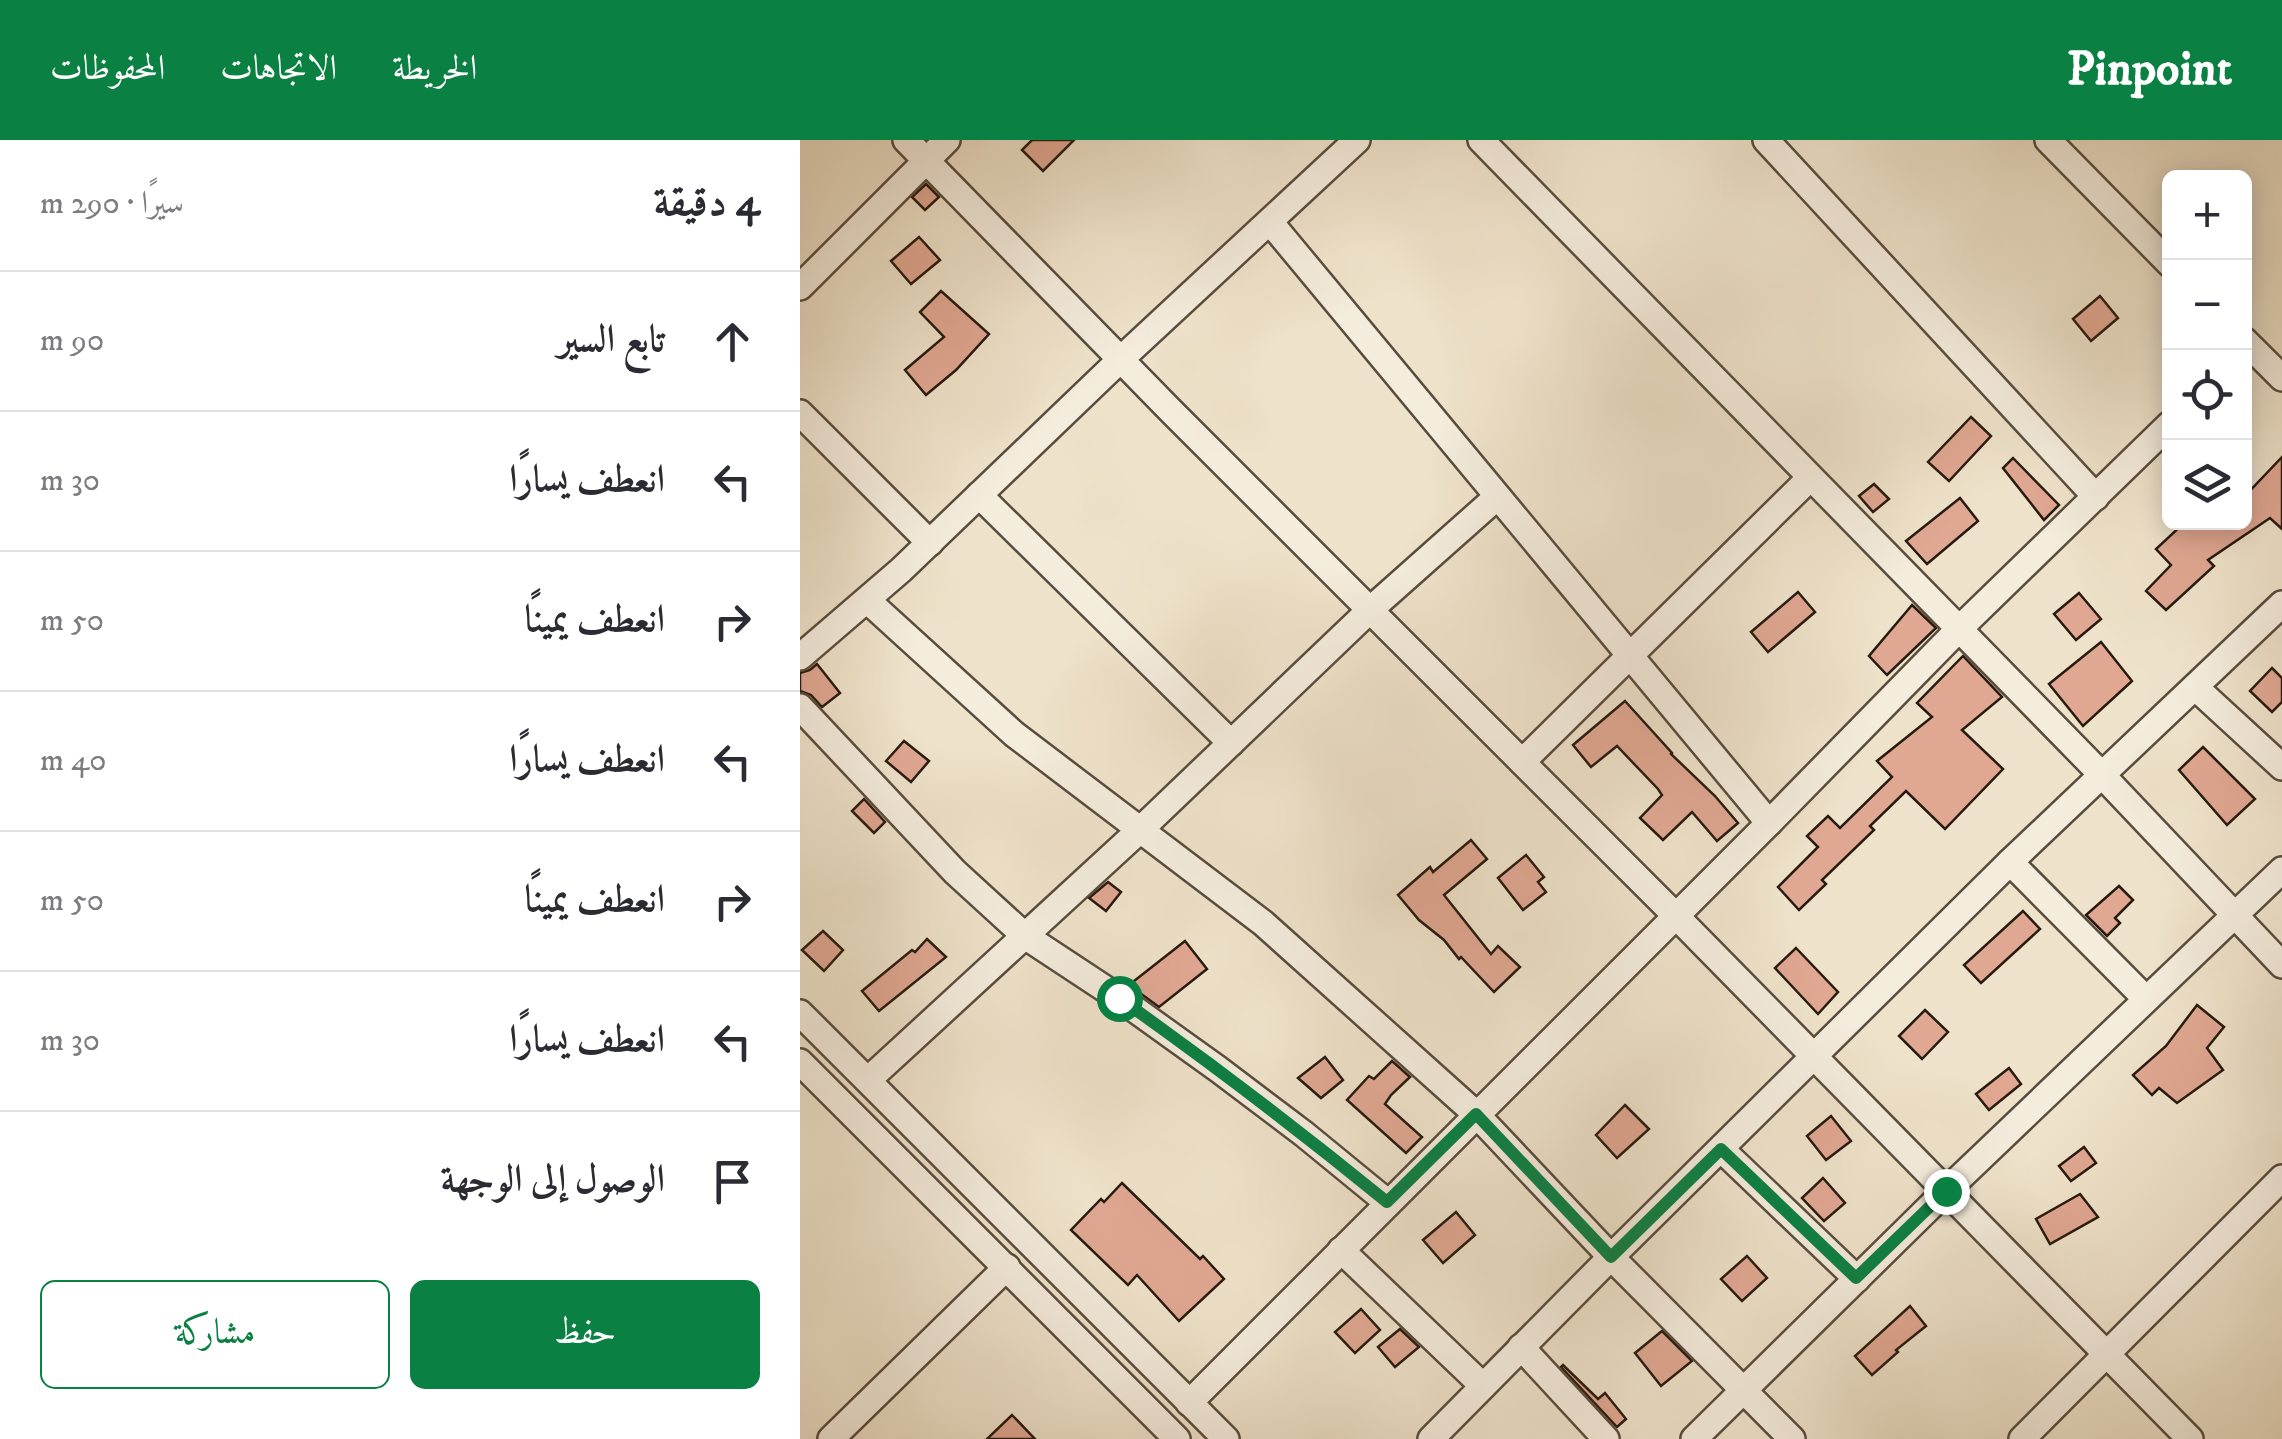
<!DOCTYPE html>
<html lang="ar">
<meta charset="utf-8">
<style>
body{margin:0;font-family:"IM FELL DW Pica",Amiri,serif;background:#f2f2f3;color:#2b2b33;direction:rtl}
.controls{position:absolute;right:30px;top:30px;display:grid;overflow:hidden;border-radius:15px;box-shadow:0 5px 25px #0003}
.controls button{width:90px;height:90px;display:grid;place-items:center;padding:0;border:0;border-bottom:2px solid #e1e1e2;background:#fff;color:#2b2b33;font:50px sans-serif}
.stop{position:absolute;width:30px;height:30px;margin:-22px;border:8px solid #0b8043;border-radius:50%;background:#fff}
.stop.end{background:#0b8043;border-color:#fff;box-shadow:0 2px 10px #0008}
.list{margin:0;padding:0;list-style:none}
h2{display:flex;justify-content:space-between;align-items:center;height:130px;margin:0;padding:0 40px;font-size:42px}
h2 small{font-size:32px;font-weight:400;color:#7c7c81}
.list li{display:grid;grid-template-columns:65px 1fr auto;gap:30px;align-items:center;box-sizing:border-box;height:140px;padding:0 40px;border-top:2px solid #e1e1e2}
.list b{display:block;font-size:38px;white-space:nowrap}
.list em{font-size:32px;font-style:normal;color:#7c7c81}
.actions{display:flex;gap:20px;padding:30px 40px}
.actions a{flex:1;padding:22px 0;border:2px solid #0b8043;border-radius:15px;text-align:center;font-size:35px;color:#0b8043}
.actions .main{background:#0b8043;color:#fff}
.icon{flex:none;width:55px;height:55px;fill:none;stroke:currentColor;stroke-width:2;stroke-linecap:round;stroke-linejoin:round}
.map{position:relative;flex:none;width:1482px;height:1299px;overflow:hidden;direction:ltr}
header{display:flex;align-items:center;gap:60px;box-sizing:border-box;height:140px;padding:0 50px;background:#0b8043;color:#fff}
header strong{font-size:48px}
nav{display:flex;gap:55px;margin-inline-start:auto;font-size:35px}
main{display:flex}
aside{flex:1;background:#fff}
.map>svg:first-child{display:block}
.building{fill:#e0a792;stroke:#271a0f;stroke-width:2.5}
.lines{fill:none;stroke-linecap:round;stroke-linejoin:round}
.minor-casing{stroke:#594c3e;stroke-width:30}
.minor{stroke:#f4ecdd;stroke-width:25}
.route{stroke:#0b8043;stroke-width:12}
</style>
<header>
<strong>Pinpoint</strong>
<nav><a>الخريطة</a><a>الاتجاهات</a><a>المحفوظات</a></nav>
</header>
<main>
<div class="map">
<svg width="1482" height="1299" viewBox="0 0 1482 1299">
<rect width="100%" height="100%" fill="#eee2ca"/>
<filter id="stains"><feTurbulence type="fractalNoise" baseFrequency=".002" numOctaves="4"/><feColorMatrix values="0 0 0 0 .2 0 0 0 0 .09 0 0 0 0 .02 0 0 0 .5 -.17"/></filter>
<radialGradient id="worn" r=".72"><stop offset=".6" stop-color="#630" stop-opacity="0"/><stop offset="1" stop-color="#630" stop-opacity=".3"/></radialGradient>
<g class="building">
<polygon points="232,0 274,0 243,31 222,10"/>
<polygon points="126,44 139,57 125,70 112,57"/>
<polygon points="119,97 140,120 111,144 91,121"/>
<polygon points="141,151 189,194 156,230 126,255 105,230 144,197 120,172"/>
<polygon points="1300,156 1318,178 1291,201 1273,179"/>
<polygon points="1171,277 1191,296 1149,341 1128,322"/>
<polygon points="1482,317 1482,389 1470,378 1408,420 1414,426 1366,470 1346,451 1371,425 1356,409 1385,382 1444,382 1444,357"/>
<polygon points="1213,318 1259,365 1244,380 1203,328"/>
<polygon points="1074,344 1089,359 1073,372 1059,356"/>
<polygon points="1160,358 1178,381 1127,424 1106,401"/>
<polygon points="998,452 1015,472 968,512 951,492"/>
<polygon points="1279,453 1301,479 1276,500 1254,474"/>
<polygon points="1112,465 1136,488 1087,535 1069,516"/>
<polygon points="1301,502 1332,541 1283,586 1249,544"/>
<polygon points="1163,516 1202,557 1162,590 1203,629 1145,689 1106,651 1070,686 1074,690 1022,740 1026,744 999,770 978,747 1018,707 1007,696 1028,676 1040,688 1092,637 1077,621 1132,577 1117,563"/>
<polygon points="17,524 40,553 22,567 11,555 0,551 0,533 10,530"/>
<polygon points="1472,528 1482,538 1482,562 1472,572 1450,551"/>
<polygon points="825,561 872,613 871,614 915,656 938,683 917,701 892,672 863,700 840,678 862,655 858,649 817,606 791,627 773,605"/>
<polygon points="104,601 129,621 111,642 86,621"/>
<polygon points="1403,607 1455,659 1427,685 1379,630"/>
<polygon points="64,659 85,682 74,693 52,671"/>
<polygon points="671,700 687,719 644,755 691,814 698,806 720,827 694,852 661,817 659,819 644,800 619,780 598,755 630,727 633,732"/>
<polygon points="726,715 744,737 738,742 746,752 723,770 698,738"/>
<polygon points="308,742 321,752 306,771 289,758"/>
<polygon points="1319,746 1333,760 1315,778 1320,783 1307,796 1286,775"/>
<polygon points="1223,771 1240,789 1181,843 1164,825"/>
<polygon points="23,791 43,810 24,831 2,810"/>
<polygon points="127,799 146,817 79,871 62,851 112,810 115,812"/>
<polygon points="385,801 407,829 359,867 329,845"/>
<polygon points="996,808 1038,852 1018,874 975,828"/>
<polygon points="1397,865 1424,887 1407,908 1423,930 1377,963 1359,948 1352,955 1333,935 1366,906"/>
<polygon points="1125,870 1148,892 1122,919 1099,896"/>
<polygon points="525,917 543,940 521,958 498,938"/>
<polygon points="592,921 610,937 591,955 585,964 622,997 606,1013 547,960 569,936 574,939"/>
<polygon points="1209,928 1221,944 1189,970 1176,954"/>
<polygon points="825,965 849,989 817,1018 796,995"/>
<polygon points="1031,976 1051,1001 1026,1020 1007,996"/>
<polygon points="1284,1007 1296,1023 1271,1041 1259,1026"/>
<polygon points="1023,1038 1045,1063 1024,1081 1002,1058"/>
<polygon points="322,1043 400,1119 403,1116 424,1139 379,1181 337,1135 328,1145 271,1090 301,1059 304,1062"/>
<polygon points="1280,1054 1298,1077 1250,1104 1236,1079"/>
<polygon points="656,1072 675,1095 643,1123 623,1100"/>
<polygon points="947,1116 967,1138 942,1161 921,1139"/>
<polygon points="1110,1166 1126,1186 1096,1210 1098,1212 1072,1235 1055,1216"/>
<polygon points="561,1169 580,1190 555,1213 535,1192"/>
<polygon points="600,1189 619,1207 595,1227 578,1207"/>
<polygon points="862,1191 892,1221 861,1246 835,1213"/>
<polygon points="763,1225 798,1259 805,1253 826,1279 817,1287 761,1227"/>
<polygon points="212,1275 235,1299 187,1299"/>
</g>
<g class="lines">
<defs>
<g id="minor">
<polyline points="106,0 371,271 875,775 1390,1299"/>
<polyline points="681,0 1302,635 1482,825"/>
<polyline points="966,0 1296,357"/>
<polyline points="1248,0 1370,124"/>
<polyline points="470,82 969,683"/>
<polyline points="0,147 147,0"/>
<polyline points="1444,200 1482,238"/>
<polyline points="0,273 130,403"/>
<polyline points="179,355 431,603"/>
<polyline points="68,461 214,594 463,783 676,974 811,1117 992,1299"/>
<polyline points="0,517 101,430 321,219 557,0"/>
<polyline points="1395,547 1482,627"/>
<polyline points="0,567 155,732 225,796 319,858 418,929 504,994 587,1062"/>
<polyline points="722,622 1010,338"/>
<polyline points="1210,722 1346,859"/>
<polyline points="0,873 426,1299"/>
<polyline points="0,922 377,1299"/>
<polyline points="68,940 341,689 571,469 697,357"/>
<polyline points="921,1009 1057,1139"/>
<polyline points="541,1110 683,1246"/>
<polyline points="721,1207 806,1299"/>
<polyline points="389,1263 969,683 1158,490 1370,284"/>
<polyline points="31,1299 207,1127"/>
<polyline points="631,1299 811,1117 1210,722 1482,464"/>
<polyline points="894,1299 1146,1051 1482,730"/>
<polyline points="1222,1299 1482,1038"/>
</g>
</defs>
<use href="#minor" class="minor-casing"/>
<use href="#minor" class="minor"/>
</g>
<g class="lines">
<path class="route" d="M319,858C411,923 500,991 587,1062L676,974L811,1117L921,1009L1056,1138L1146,1051"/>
</g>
<rect width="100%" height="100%" filter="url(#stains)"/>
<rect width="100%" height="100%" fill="url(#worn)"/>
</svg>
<div class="controls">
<button>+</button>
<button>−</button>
<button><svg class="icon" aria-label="locate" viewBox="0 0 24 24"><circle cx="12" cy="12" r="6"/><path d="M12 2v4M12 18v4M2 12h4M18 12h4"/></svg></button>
<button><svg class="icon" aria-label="layers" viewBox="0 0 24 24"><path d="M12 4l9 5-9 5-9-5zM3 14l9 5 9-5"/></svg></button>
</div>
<div class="stop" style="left:319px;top:858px"></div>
<div class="stop end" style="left:1146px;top:1051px"></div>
</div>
<aside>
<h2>4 دقيقة<small>سيرًا · 290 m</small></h2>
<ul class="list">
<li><svg class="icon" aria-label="ahead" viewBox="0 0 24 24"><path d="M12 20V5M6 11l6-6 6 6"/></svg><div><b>تابع السير</b></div><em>90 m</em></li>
<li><svg class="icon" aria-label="left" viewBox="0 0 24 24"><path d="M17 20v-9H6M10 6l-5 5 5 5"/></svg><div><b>انعطف يسارًا</b></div><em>30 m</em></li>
<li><svg class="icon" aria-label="right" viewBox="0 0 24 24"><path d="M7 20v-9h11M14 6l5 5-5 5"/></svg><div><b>انعطف يمينًا</b></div><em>50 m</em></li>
<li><svg class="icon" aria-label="left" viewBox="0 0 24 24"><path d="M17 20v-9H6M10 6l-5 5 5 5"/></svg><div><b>انعطف يسارًا</b></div><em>40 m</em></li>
<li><svg class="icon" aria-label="right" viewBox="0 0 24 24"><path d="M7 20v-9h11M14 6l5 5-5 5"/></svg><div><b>انعطف يمينًا</b></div><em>50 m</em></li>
<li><svg class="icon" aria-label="left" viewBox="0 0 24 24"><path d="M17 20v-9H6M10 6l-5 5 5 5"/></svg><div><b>انعطف يسارًا</b></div><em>30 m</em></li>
<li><svg class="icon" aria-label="arrive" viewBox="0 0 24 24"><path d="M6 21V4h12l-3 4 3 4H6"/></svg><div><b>الوصول إلى الوجهة</b></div></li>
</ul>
<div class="actions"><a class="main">حفظ</a><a>مشاركة</a></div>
</aside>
</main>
